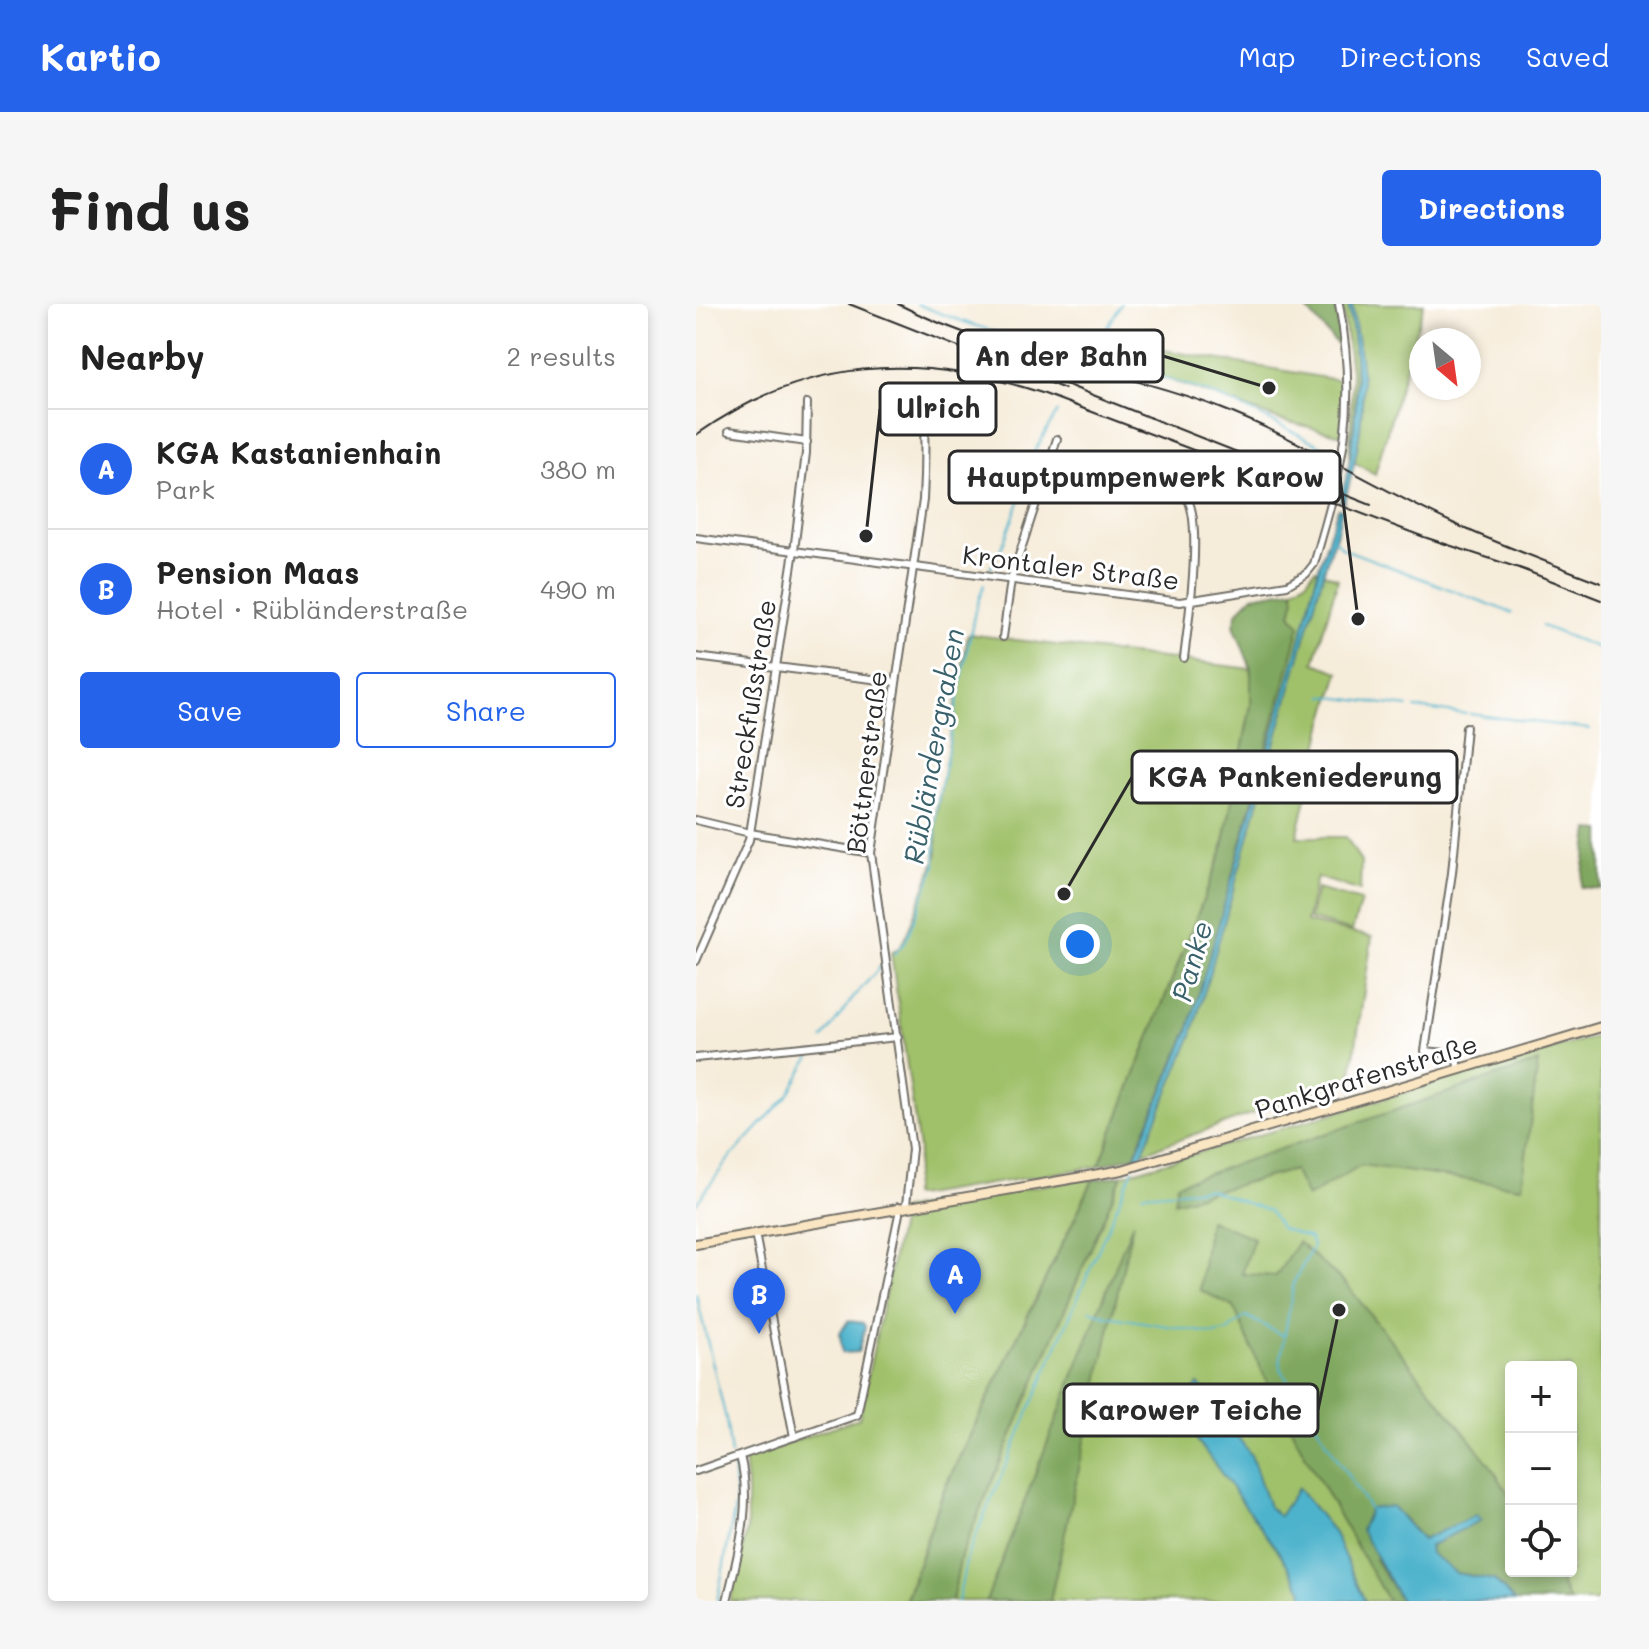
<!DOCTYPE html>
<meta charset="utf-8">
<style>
body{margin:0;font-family:Mali,sans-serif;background:#f6f6f6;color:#222}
.controls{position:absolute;right:24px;bottom:24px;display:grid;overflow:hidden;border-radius:8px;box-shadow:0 4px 12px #0003}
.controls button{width:72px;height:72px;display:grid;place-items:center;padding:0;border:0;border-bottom:2px solid #e0e0e0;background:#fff;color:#222;font:40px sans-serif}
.compass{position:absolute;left:713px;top:24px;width:72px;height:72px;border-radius:50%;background:#fff;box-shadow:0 4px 12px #0003;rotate:151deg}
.you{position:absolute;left:384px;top:640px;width:28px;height:28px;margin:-20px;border:6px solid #fff;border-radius:50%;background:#1a73e8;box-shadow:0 0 0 12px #1a73e833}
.badge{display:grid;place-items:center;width:52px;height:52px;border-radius:50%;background:#2563eb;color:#fff;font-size:26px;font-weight:700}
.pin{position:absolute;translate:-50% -66px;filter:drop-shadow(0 2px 4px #0008)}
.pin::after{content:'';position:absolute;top:42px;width:28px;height:24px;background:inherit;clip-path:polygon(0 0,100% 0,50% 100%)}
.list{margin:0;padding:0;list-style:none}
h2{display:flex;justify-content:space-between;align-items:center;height:104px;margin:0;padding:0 32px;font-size:34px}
h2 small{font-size:26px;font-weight:400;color:#767676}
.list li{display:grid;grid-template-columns:52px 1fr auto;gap:24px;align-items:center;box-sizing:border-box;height:120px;padding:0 32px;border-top:2px solid #e0e0e0}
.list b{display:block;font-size:30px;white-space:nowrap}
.list p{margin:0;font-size:26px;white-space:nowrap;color:#767676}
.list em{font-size:26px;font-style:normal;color:#767676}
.actions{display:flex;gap:16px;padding:24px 32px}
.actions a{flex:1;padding:18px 0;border:2px solid #2563eb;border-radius:8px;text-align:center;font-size:28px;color:#2563eb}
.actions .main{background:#2563eb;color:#fff}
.icon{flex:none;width:44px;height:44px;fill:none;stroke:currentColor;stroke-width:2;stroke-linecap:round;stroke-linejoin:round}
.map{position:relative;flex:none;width:905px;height:1297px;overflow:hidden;border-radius:8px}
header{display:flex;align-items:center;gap:48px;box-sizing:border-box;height:112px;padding:0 40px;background:#2563eb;color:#fff}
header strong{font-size:38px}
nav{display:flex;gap:44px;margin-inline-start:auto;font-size:28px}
.intro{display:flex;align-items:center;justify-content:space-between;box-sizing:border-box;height:192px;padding:0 48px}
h1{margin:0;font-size:56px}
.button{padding:20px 36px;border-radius:8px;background:#2563eb;color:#fff;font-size:28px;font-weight:700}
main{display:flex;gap:48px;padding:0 48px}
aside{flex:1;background:#fff;border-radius:8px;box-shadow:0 4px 12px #0003}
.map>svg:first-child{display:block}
.green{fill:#a0c16a;stroke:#66764a;stroke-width:2;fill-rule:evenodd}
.forest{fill:#80a75e;stroke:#566944;stroke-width:2}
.water{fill:#4db3cc;stroke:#3c6f7c;stroke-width:2}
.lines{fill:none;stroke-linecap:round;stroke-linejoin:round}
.stream{stroke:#4db3cc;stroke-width:2}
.street-casing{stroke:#726f68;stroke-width:10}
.secondary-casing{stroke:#726f68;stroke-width:12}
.street{stroke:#fff;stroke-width:6}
.secondary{stroke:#fbe6c4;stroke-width:8}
.tram{stroke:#2b2b2b;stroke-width:2}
.rail{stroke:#2b2b2b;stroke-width:2}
.labels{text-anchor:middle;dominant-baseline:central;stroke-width:6;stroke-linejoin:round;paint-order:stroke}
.street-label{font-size:26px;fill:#2b2b2b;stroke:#fff}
.water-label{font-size:28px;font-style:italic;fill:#39616b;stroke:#fff}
.leader{fill:none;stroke:#2b2b2b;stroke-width:3}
.callout-dot{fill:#2b2b2b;stroke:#fff;stroke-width:3}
.callout{fill:#fff;stroke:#2b2b2b;stroke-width:3}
.callout-label{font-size:28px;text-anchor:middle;font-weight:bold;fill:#2b2b2b}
</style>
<header>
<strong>Kartio</strong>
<nav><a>Map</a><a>Directions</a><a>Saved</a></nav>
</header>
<div class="intro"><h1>Find us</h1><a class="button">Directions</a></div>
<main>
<aside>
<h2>Nearby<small>2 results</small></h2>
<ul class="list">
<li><span class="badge">A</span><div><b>KGA Kastanienhain</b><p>Park</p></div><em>380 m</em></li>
<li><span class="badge">B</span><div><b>Pension Maas</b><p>Hotel · Rübländerstraße</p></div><em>490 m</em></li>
</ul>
<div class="actions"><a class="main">Save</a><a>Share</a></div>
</aside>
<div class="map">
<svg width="905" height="1297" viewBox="0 0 905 1297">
<rect width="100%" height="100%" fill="#fff"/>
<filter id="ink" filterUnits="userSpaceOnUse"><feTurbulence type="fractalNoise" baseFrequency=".0125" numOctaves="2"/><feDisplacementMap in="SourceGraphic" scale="16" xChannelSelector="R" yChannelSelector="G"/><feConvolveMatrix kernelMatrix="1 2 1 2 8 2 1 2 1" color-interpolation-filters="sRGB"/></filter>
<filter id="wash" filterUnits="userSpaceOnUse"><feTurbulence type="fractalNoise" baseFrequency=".006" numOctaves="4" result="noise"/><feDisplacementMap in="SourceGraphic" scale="32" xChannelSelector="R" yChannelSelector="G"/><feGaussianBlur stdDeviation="1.8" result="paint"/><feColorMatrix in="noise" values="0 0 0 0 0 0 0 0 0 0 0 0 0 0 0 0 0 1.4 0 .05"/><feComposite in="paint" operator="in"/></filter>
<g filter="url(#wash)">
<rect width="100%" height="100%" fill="#f6ecda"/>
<g class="green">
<path d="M646,0H652C663,54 661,100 653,155L656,73Z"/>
<polygon points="656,0 728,0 679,170 658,158 664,124 666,74"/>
<polygon points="432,40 648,77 646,131 584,116 430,60"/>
<polygon points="619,265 642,275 618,359 643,368 628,418 601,533 650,533 665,558 664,587 621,573 610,618 676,633 655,774 438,852 492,727 603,321 595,310 597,301 597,285 611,276"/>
<polygon points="272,330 555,365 555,401 526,548 403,862 220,892 216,891 223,846 195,649 205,642 212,627 241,552 240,511"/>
<polygon points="621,585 665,597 656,627 613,615"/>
<path d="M905,731V1297H256L265,1251L426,871ZM815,1063H875V1267H815Z"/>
<polygon points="385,875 397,876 248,1185 209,1297 34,1297 51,1226 51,1183 48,1154 163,1114 207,905"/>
</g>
<g class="forest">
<polygon points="606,0 640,0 646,46"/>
<polygon points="597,285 599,294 595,310 604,321 505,687 492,727 438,852 403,862 526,548 555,401 555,365 538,321 542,307 557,292"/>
<polygon points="893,526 905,527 905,585 885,583"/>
<polygon points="842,758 826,883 665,861 611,893 598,866 478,898 481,880"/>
<polygon points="426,871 265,1251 256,1297 210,1297 248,1186 397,876"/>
<path d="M513,916L558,934L546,970L580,972L602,938L650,980L795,1162L815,1194V1267H859L873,1297H819L798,1276L760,1269L734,1249L733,1242L784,1216L726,1236L708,1214L679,1255L705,1297H692C638,1202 579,1105 538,1003L504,986Z"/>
<polygon points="437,918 354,1297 290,1297"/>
</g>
<g class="water">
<path d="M652,0H656C659,24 665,50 666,75C668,115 660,159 648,198L644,197C663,133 665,64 652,0Z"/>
<polygon points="642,204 646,205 640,232 634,246 496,731 445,852 438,854 492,728 609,318 622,266"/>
<polygon points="152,1017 167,1019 169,1023 162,1048 146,1049 144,1029"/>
<polygon points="502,1080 512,1091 522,1093 534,1122 555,1151 573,1203 583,1212 602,1184 637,1227 669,1297 608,1297 606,1285 585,1251 482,1110"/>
<polygon points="696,1202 726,1236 780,1211 785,1216 733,1242 734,1249 760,1269 798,1276 819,1297 705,1297 665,1226 674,1205"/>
</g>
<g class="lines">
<g class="stream">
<path d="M221,0C309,37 399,52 490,81C542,98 590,125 640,149"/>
<polyline points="393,54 425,0"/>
<polyline points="637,235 648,245 816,309"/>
<polyline points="294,265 308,238 324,195 328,166 361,108"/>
<polyline points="846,322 905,345"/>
<polyline points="627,392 712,403"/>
<polyline points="719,404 770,410"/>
<polyline points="774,410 893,425"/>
<polyline points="198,650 209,638 239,563 240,507 279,307 288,280"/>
<polyline points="127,735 156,695 184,663"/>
<polyline points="446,890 511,885 573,907 585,924 614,934 617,942 598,978 584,1058 585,1066 674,1206"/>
<polyline points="0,900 32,856 92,791 117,748"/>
<polyline points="0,990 30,1115 35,1151"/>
<polyline points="394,1006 411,1012 519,1030 531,1027 550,1012 588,1032"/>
<polyline points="21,1297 40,1198 37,1160"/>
<polyline points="262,1297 271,1252 437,865"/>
</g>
</g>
</g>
<g filter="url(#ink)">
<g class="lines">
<defs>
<g id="street">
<polyline points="33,127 111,138"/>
<path d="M350,173L491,194C507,220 492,321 488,354"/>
<path d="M0,234L484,298L591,281L610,270L618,260C647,162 662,103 643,0"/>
<polyline points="307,333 315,276 361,135"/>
<polyline points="0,353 200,378"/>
<polyline points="0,516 54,529 175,549"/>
<polyline points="0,657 53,536 98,247 110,149 111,99"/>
<polyline points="0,754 202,733"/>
<polyline points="763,765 759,750 729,747 756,569 770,423"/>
<path d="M210,901L216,845L175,549L227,196C229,160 229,125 227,89L230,87L235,88L237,94L229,115"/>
<polyline points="59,929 98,1133"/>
<polyline points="0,1167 161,1111 203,910 202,903"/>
<path d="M31,1297C42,1249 57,1201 44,1152"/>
</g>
<polyline id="secondary" points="0,940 426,866 905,723"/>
</defs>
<use href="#street" class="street-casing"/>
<use href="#secondary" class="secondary-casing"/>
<use href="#street" class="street"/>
<use href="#secondary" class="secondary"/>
<path class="tram" d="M202,0C302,52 415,63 519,102C603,134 678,183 759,220C807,242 856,260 905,279"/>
<g class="rail">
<polyline points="153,0 369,85"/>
<polyline points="359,76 675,201"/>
<path d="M0,131C109,53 222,48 346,89L728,233L832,267"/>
<polyline points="823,264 905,296"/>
</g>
</g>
</g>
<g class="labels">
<g class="street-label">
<text transform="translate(375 263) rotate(7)">Krontaler Straße</text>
<text transform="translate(54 400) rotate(-81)">Streckfußstraße</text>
<text transform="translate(170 458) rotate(-83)">Böttnerstraße</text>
<text transform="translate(670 772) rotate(-17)">Pankgrafenstraße</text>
</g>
<g class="water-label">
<text transform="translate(237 442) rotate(-80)">Rübländergraben</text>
<text transform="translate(495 657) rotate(-74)">Panke</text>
</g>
</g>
<path class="leader" d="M573 84L467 52M170 232L184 105M662 315L644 173M368 590L436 473M643 1006L622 1106"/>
<g class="callout-dot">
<circle cx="573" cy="84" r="8"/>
<circle cx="170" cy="232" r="8"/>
<circle cx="662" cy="315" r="8"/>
<circle cx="368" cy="590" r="8"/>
<circle cx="643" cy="1006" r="8"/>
</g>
<g class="callout">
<rect x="262" y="26" width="205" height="52" rx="8"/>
<rect x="184" y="79" width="116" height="52" rx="8"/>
<rect x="253" y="147" width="391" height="52" rx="8"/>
<rect x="436" y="447" width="325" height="52" rx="8"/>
<rect x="368" y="1080" width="254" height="52" rx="8"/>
</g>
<g class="callout-label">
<text x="365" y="62">An der Bahn</text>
<text x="242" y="114">Ulrich</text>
<text x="449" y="183">Hauptpumpenwerk Karow</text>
<text x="599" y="483">KGA Pankeniederung</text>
<text x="495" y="1116">Karower Teiche</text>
</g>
</svg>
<div class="controls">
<button>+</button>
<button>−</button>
<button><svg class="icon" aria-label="locate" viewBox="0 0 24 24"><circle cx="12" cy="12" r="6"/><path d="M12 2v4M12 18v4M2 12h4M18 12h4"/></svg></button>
</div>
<svg class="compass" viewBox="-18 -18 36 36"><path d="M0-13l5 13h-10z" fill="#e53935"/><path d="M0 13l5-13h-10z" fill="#767676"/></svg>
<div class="you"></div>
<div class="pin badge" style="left:259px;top:1010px">A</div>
<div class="pin badge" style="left:63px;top:1030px">B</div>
</div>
</main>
